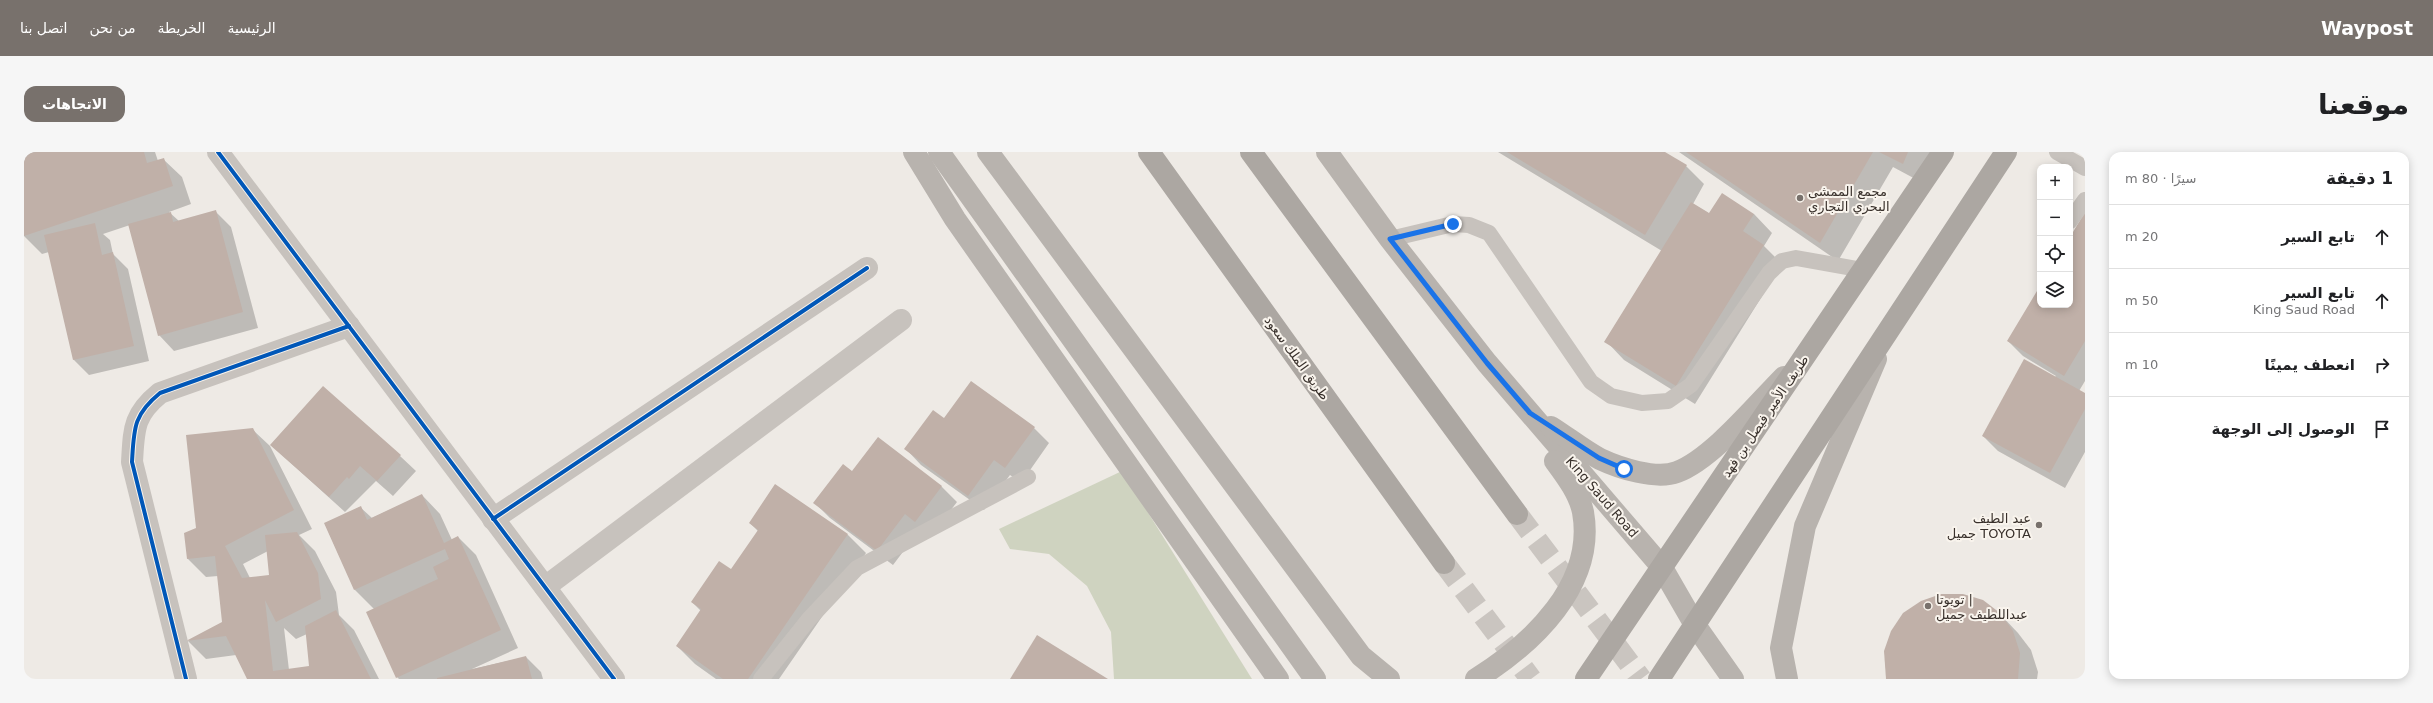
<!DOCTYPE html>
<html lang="ar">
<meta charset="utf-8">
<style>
body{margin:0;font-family:"DejaVu Sans",Vazirmatn,sans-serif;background:#f6f6f6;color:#202124;direction:rtl}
.controls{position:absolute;right:12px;top:12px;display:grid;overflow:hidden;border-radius:8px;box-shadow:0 2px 10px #0003}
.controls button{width:36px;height:36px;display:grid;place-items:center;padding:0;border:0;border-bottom:1px solid #e0e0e0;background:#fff;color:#202124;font:20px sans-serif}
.stop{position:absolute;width:12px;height:12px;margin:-9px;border:3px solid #1a73e8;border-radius:50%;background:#fff}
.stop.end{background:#1a73e8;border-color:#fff;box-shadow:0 1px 4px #0008}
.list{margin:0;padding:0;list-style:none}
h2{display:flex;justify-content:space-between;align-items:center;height:52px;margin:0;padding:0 16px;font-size:17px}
h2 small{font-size:13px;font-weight:400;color:#757577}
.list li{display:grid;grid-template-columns:26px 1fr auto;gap:12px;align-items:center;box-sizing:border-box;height:64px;padding:0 16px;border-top:1px solid #e0e0e0}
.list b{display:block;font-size:15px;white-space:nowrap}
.list p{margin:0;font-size:13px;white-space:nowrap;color:#757577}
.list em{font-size:13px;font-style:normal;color:#757577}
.icon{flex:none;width:22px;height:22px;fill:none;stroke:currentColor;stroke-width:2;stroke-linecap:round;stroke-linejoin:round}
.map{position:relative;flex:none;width:2061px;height:527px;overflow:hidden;direction:ltr;border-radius:12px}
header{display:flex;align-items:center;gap:24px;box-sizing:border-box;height:56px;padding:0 20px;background:#78716c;color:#fff}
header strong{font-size:19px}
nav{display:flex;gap:22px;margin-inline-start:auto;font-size:14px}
.intro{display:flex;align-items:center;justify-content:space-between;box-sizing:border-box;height:96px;padding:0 24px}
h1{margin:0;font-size:28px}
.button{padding:10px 18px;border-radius:12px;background:#78716c;color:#fff;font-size:14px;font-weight:700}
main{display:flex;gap:24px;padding:0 24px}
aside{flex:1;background:#fff;border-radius:12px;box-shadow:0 2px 10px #0003}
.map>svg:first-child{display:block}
.green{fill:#cfd3c0}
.shadow{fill:#0003;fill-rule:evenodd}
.building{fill:#c0b0a8}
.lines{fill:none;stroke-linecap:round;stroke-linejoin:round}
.primary-tunnel{stroke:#cac5c0;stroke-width:22;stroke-dasharray:22 11;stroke-linecap:butt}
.lane{stroke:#c7c2bd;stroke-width:16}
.street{stroke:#c7c2bd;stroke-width:22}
.secondary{stroke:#b8b3ae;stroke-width:22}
.primary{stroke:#aca7a2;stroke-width:22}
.cycleway-casing{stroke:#f9f4ed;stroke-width:6}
.cycleway{stroke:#0057b8;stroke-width:4}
.route{stroke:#1a73e8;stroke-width:5}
.poi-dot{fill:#78716c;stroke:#f9f4ed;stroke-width:1.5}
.labels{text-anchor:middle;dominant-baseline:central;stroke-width:4;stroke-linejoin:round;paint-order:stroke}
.poi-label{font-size:13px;fill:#38302b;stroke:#f9f4ed;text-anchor:start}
.street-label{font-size:13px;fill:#38302b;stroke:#f9f4ed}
</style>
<header>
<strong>Waypost</strong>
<nav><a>الرئيسية</a><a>الخريطة</a><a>من نحن</a><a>اتصل بنا</a></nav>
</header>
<div class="intro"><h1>موقعنا</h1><a class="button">الاتجاهات</a></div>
<main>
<aside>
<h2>1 دقيقة<small>سيرًا · 80 m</small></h2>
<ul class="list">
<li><svg class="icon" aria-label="ahead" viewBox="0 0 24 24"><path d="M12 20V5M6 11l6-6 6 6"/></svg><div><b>تابع السير</b></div><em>20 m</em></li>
<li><svg class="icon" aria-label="ahead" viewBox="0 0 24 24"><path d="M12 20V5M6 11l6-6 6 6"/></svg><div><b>تابع السير</b><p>King Saud Road</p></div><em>50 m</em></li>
<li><svg class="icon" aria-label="right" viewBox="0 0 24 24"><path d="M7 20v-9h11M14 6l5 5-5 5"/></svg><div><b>انعطف يمينًا</b></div><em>10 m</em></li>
<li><svg class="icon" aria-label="arrive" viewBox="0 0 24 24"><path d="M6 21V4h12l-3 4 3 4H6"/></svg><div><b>الوصول إلى الوجهة</b></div></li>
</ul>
</aside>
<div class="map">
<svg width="2061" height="527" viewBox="0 0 2061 527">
<rect width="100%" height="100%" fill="#eeeae5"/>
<polygon class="green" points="1098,319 1228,527 1090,527 1087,480 1063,434 1025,402 986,397 975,377"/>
<g class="shadow">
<polygon points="0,0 131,0 134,9 139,7 158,25 167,52 145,60 155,69 192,60 207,75 234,176 150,199 135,183 106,73 79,82 86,88 89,102 104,117 125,209 65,223 50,208 25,100 18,102 0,84"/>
<polygon points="1474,0 1639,0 1662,14 1680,32 1669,52 1686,62 1730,62 1748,81 1740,94 1758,112 1671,252 1600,208 1582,189 1638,99"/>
<polygon points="1655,0 1909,0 1897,30 1869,15 1814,109"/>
<polygon points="2061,62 2061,229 2055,239 2061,242 2061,300 2041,336 1974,299 1959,284 2032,224 1999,204 1984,189 2016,136 2016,153 2046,153 2046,87"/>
<polygon points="920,267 1010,276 1025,291 997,331 986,323 960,358 897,313 882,297"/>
<path d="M228,277L246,294L288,377L275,383L291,399L312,440L315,463L330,478L355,527H224L212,503L182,507L164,489L199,471L194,424L182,425L164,407L173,376ZM244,399L246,424L226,426L219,412ZM260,476L272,487L283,482L286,515L265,518Z"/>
<polygon points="854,287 918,335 933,350 907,384 897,376 869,413 806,366 791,351 829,321"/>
<polygon points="247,293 376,304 392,319 369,344 352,329 321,360"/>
<polygon points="751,333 824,383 842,401 755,527 692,527 671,512 653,494 677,459 668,450 707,419 735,380 726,371"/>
<polygon points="398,343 416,362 428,388 434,385 452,403 494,496 448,517 502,505 517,520 519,527 375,527 373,525 351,458 331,438 301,372 336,355 348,366"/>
<polygon points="1976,462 1994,481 2007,498 2014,520 2013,527 1863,527 1861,499"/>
</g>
<g class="building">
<polygon points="0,0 120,0 123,11 140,6 149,34 0,84"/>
<polygon points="1483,0 1641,0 1663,13 1621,83"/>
<polygon points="1662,0 1849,0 1796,91"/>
<polygon points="1855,0 1884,0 1879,12"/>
<polygon points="1698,41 1730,62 1719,79 1740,93 1652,234 1580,190 1667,50 1685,61"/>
<polygon points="192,58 219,160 134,184 104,72 147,60 149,70"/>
<polygon points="2061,60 2061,189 2040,224 1983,189 2016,134 2016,153 2046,153 2046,85"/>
<polygon points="71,71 78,103 89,100 110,194 49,208 20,83"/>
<polygon points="2000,207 2061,241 2061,257 2026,321 1958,284"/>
<polygon points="947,229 1011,275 981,316 970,308 944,344 880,297 909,258 920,266"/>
<polygon points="299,234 377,303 353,329 336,314 325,327 323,325 305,345 246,293"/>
<polygon points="229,276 270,358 201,394 218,426 245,423 241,383 273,380 294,421 297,447 252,470 241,448 249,519 285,514 281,474 312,458 347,527 223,527 202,484 162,489 198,470 191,404 163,407 160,381 172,376 162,283"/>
<polygon points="854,285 918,334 891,370 881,362 853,399 789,351 819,312 828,319"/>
<polygon points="751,332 824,382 724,527 699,527 652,494 677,457 667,450 695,409 707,417 734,378 725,371"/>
<polygon points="398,342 420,391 434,384 477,478 372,526 342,460 414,427 409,415 425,407 421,397 330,438 300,371 337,354 343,368"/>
<polygon points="1917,442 1939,442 1959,448 1976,461 1989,479 1996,501 1994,527 1862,527 1860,499 1867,479 1879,461 1897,449"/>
<polygon points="1013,483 1084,527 986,527"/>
<polygon points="502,504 508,527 413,527 413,526"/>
</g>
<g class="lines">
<g class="primary-tunnel">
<polyline points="1493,362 1617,527"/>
<polyline points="1420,411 1507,527"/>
</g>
<g class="lane">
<polyline points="2033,0 2061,16"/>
<polyline points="2046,69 2061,48"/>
<polyline points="1366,87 1429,72 1445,73 1465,81 1567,230 1587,244 1618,251 1644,249 1667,233 1745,121 1758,109 1772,106 1839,118"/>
<polyline points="737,527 785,467 833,416 1004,325"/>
</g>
<g class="street">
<polyline points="194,0 590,527"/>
<polyline points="469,367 843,116"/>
<polyline points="521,435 877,168"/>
<path d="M162,527L108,310C110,277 109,263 136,241L325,174"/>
</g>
<g class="secondary">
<polyline points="890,0 931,67 1254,527"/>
<polyline points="915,0 1291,527"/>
<polyline points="964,0 1337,504 1365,527"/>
<polyline points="1303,0 1366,87 1463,211 1637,414 1671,473 1709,527"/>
<path d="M1527,275C1543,285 1559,298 1576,307C1595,316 1632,328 1653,320C1688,307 1732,253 1760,225"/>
<path d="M1452,527C1508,492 1572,433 1559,360C1555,341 1542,324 1531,309"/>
<polyline points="1763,527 1757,496 1781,374 1852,207"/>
</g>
<g class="primary">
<polyline points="1125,0 1420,411"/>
<polyline points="1227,0 1493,362"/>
<polyline points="1562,527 1919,0"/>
<polyline points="1635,527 1982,0"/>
</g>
<defs>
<g id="cycleway">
<polyline points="194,0 590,527"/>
<polyline points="469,367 843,116"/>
<path d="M162,527L108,310C110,277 109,263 136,241L325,174"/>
</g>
</defs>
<use href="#cycleway" class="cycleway-casing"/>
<use href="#cycleway" class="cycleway"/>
</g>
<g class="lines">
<polyline class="route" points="1429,72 1366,87 1463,211 1506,261 1575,306 1600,317"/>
</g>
<g class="poi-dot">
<circle cx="1776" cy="46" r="4"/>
<circle cx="2015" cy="373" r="4"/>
<circle cx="1904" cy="454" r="4"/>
</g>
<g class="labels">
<g class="poi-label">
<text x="1784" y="39">مجمع الممشى<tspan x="1784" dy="15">البحري التجاري</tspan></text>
<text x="2007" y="366" text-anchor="end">عبد الطيف<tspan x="2007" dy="15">جميل TOYOTA</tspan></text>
<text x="1912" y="447">تويوتا |<tspan x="1912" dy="15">عبداللطيف جميل</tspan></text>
</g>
<g class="street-label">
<text transform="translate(1273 206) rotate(54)">طريق الملك سعود</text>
<text transform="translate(1741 264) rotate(-56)">طريف الأمير فيصل بن فهد</text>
<text transform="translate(1578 345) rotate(49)">King Saud Road</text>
</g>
</g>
</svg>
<div class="controls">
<button>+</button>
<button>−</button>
<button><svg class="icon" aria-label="locate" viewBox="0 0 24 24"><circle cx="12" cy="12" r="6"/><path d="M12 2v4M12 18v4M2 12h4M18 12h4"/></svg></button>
<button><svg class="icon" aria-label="layers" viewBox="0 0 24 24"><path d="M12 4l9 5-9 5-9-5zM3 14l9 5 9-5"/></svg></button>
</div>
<div class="stop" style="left:1600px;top:317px"></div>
<div class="stop end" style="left:1429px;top:72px"></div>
</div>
</main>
